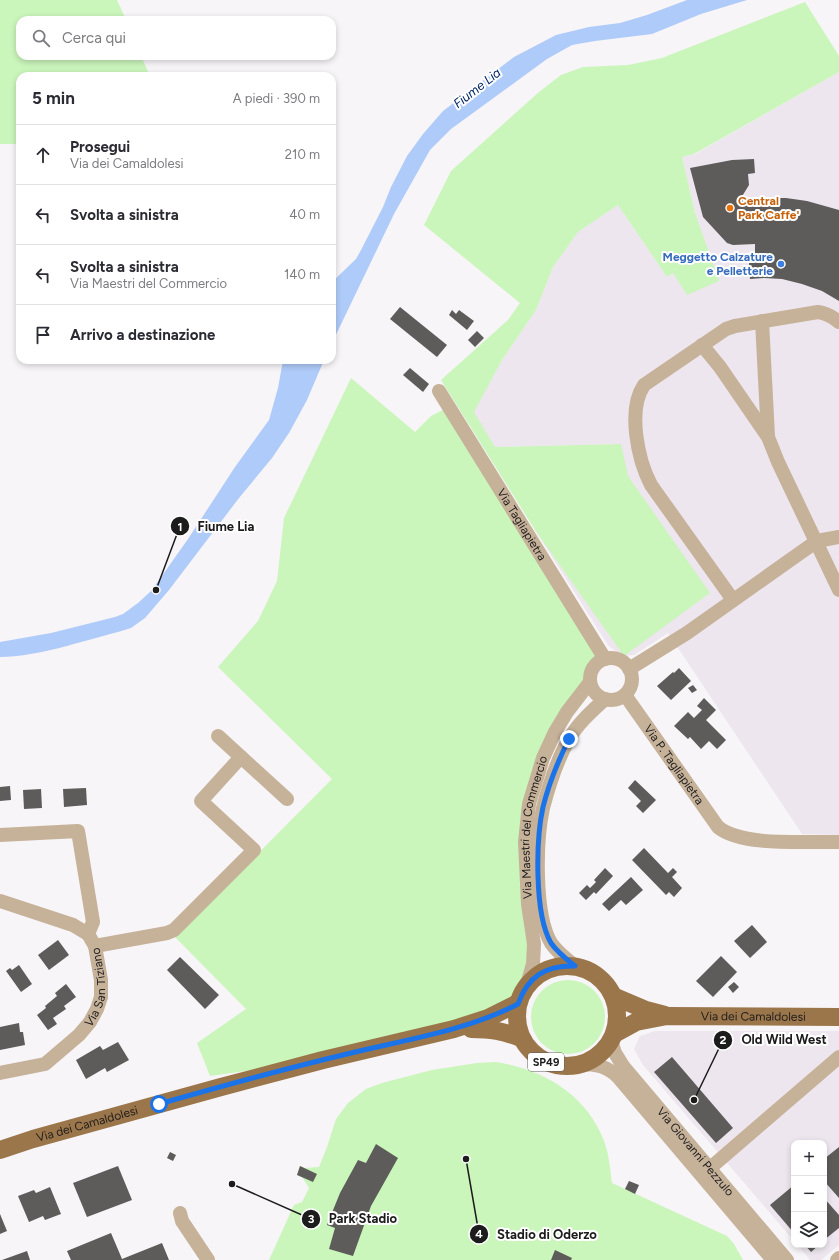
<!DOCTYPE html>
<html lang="it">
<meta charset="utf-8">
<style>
body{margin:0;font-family:Figtree,sans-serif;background:#f7f7f7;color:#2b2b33}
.controls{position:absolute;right:12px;bottom:12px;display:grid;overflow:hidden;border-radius:8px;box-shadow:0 2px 6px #0003}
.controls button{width:36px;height:36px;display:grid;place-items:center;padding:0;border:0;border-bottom:1px solid #e1e1e2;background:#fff;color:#2b2b33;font:20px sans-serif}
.stop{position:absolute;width:12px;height:12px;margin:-9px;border:3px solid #1a73e8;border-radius:50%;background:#fff}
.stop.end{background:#1a73e8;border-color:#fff;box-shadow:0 1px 4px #0008}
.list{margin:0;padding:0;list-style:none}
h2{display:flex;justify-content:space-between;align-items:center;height:52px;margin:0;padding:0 16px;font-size:17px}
h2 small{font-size:13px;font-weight:400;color:#7c7c81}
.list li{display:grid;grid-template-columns:26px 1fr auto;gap:12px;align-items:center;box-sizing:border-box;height:60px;padding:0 16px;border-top:1px solid #e1e1e2}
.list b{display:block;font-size:15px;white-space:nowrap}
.list p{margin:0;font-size:13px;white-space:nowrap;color:#7c7c81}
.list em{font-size:13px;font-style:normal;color:#7c7c81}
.icon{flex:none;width:22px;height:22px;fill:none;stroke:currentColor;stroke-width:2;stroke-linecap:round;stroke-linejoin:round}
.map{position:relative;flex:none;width:839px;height:1260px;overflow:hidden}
.search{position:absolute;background:#fff;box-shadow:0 2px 6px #0003;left:16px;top:16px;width:320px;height:44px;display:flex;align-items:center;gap:10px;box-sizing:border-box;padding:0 14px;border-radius:12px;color:#7c7c81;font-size:15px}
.panel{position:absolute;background:#fff;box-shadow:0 2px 6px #0003;left:16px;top:72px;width:320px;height:292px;border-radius:12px}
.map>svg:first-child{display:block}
.built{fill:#ede6ee}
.green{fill:#caf5bb}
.water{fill:#afcbf9}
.building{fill:#5d5c5a}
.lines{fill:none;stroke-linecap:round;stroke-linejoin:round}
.minor{stroke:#c6b199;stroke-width:14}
.major{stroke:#9b764a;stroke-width:18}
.route{stroke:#1a73e8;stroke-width:5}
.food-dot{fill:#e8710a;stroke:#fff;stroke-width:1.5}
.shop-dot{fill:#3f7fe0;stroke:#fff;stroke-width:1.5}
.labels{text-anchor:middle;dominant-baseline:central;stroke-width:4;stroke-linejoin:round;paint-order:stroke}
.shield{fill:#fff;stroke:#616061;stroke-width:1}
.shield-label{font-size:11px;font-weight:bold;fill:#1d1c1d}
.food-label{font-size:12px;font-weight:bold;fill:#c56008;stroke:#fff;text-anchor:start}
.shop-label{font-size:12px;font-weight:bold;fill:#366cbe;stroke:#fff;text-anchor:end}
.street-label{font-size:12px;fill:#1d1c1d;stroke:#fff}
.water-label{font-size:13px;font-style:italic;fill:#012666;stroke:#fff}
.leader{fill:none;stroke:#1d1c1d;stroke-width:1.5}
.callout-dot{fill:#1d1c1d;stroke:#fff;stroke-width:1.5}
.mark-label{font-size:12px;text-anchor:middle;font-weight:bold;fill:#fff}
.callout-label{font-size:13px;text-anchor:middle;font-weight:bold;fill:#1d1c1d;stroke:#fff;stroke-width:4;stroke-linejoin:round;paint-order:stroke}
</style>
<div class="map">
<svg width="839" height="1260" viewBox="0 0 839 1260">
<rect width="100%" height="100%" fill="#f7f5f7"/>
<g class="built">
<polygon points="839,72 839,835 802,834 668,633 634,655 624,656 615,651 608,645 535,530 621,444 495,447 473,412 502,360 536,310 553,267 578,232 618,205 667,277 673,273 687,294 695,213 682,157 695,154"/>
<polygon points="655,1031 839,1031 839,1245 821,1260 810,1260 798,1245 824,1245 824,1143 794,1143 794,1241 643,1065 634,1049 640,1036"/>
</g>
<g class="green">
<polygon points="0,0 117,0 126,20 20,20 20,56 141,56 150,76 20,76 20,144 0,144"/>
<polygon points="805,2 839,56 839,72 694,154 682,157 695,213 719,281 687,295 673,273 667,277 618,205 578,232 553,267 536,310 502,360 474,412 495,447 621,444 628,476 710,593 624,656 535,530 441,380 508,320 520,303 424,225 451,171 539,92 561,75 583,67 628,65 662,58"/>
<polygon points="351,378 415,432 431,416 449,407 602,660 594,666 590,676 567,712 529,804 527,985 521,994 518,1003 323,1060 210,1076 197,1043 246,1009 175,937 332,779 218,667 258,621 277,581 284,518"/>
<circle cx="568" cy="1017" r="37"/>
<path d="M496,1062C543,1069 587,1095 604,1141C609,1154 610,1169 612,1183L727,1236L734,1244L743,1260H269L294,1205L302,1202L309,1188L302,1177L297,1175L300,1166L305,1168L319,1167L327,1147L336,1119L348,1103L366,1089L382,1083L432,1070L477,1063Z"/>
</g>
<g class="water">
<polygon points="687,0 747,0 701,14 652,34 595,41 572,45 547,59 451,129 430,150 394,214 332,343 332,282 356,259 361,250 383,207 391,187 407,156 423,134 443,111 514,57 556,35 589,27 620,23 647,15"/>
<path d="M283,360H324L307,400L289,433L272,458L239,498L169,590L145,618L131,628L118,632C82,641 37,657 0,657V642L51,633L115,617L123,614L138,603L151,591L159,580L188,539L235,467L269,420L278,388Z"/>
</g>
<g class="building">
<polygon points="754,159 755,173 748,174 749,185 741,198 746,203 754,203 754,198 786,198 807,201 839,210 839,301 822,291 802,284 782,279 764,278 750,279 749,263 755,263 755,244 733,245 727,243 703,217 690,168 732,160"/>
<polygon points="400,307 447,345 437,357 390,319"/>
<polygon points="452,310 456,314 459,310 474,321 467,330 449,315"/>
<polygon points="477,331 484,338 475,347 468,340"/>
<polygon points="410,368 429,384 423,392 403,375"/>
<polygon points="679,668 691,681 671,700 657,686 673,672 674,673"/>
<polygon points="693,685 697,690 692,693 688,688"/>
<polygon points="704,698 716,710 706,720 726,740 717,749 709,741 701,749 690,737 688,739 674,726 688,712 694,718 702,710 697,706"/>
<polygon points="635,780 656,800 643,813 636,806 641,801 628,788"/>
<polygon points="10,786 11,800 0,801 0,787"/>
<polygon points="86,788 87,805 64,807 63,789"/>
<polygon points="41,789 42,808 24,809 23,790"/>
<polygon points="644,848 668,873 673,868 677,872 672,877 682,888 674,897 669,892 666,895 632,860"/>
<polygon points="605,868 613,876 596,894 594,892 586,900 579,893 587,885 590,888 596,882 594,880"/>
<polygon points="631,877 643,890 626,905 621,900 609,911 602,904"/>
<polygon points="752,925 767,942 750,958 734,941"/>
<polygon points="58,940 69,955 49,970 38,955"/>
<polygon points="721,956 737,972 713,997 696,981"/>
<polygon points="180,957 219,995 205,1009 167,970"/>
<polygon points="19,965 32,984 21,992 6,971 10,968 12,970"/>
<polygon points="734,982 739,987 733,993 728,987"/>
<polygon points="66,984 76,997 64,1006 66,1009 53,1018 57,1024 48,1030 37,1015 46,1008 45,1006 57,996 55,993"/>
<polygon points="19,1023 20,1032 23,1032 25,1045 0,1050 0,1027"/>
<polygon points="118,1042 129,1060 107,1072 105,1068 86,1079 76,1060 100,1046 103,1050"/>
<polygon points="672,1057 733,1128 716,1143 654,1072"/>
<polygon points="376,1144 398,1158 371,1206 353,1256 329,1249 335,1228 327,1225 340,1193 358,1160 366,1163"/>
<polygon points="839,1147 839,1198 824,1181 824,1159"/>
<polygon points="170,1152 176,1155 173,1161 167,1158"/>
<polygon points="118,1166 132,1200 87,1217 73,1183"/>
<polygon points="300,1166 317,1174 313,1182 297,1175"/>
<polygon points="629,1181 639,1185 635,1194 625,1189"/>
<polygon points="794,1185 794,1233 770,1205"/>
<polygon points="50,1187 61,1214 45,1220 43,1216 29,1222 18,1196 34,1190 36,1193"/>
<polygon points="824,1198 839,1215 839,1228 824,1240"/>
<polygon points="0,1214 7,1231 0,1234"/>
<polygon points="111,1233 122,1259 162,1243 169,1260 71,1260 67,1251"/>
<polygon points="805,1245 819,1245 811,1252"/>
<polygon points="555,1250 572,1258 571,1260 551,1260"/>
<polygon points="27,1251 30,1260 2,1260"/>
</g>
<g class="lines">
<g class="minor">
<polyline points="762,321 768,436"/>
<polyline points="702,345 720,367 768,437 778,462 839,590"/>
<path id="s1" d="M439,391L605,659"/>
<path d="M733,600L651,485C638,460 627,410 644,385L726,329L735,326L818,312C826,313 833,317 839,322"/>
<circle cx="611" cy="679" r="21"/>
<polyline points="629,669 687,633 817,541 839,537"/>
<path id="s2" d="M625,695L718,827C742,847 807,841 839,842"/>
<polyline points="218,736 287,799"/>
<polyline points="0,901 73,925 88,934"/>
<polyline points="95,946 167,933 174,930 254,850 201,801 241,757"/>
<path d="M575,966C566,959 557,952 551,943C534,914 536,840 543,808C549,785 557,760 569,739C578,723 592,711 605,699"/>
<path id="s3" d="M527,985L533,964L534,944L528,904L525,842L529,804L543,758L555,732L567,712L590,682"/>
<path id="s4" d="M611,1040L615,1053L623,1066L787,1260"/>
<path d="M580,1064C596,1064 607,1066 618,1077L773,1260"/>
<path id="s5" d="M0,1073L45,1064L79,1035L90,1022L97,1009L101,997V980L95,946L88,934L93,922L78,831L0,835"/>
<polyline points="702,1175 839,1057"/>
<polyline points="180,1213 182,1221 208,1260"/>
<polyline points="837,1260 839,1258"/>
</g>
<g class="major">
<circle cx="567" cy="1016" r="50"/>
<polyline points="613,996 646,1010 665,1015"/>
<path d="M471,1029C492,1029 502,1031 521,1038"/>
<path id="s6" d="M614,1034L636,1022L667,1016L839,1017"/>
<path id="s7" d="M0,1150L33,1139L221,1087L323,1060L454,1029L488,1018L518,1003"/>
</g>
</g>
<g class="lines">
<path class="route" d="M159,1104C222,1086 284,1069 347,1054C404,1040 466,1031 518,1004C528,976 546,965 575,966C566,959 557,952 551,943C534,914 536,839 543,807C549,783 558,761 569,739"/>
</g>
<circle class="food-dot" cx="730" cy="208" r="4"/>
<circle class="shop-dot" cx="781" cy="264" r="4"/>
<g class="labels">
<rect class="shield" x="528" y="1053" width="36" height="18" rx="3"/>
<g class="shield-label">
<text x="546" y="1062">SP49</text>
</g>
<g class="food-label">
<text x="738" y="201">Central<tspan x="738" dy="14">Park Caffe'</tspan></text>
</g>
<g class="shop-label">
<text x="773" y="257">Meggetto Calzature<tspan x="773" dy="14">e Pelletterie</tspan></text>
</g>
<g class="street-label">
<text stroke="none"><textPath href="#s1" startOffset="157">Via Tagliapietra</textPath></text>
<text stroke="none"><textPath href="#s2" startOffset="85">Via P. Tagliapietra</textPath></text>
<text stroke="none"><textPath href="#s3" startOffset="160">Via Maestri del Commercio</textPath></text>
<text stroke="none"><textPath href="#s5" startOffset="144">Via San Tiziano</textPath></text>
<text stroke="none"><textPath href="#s6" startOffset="143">Via dei Camaldolesi</textPath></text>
<text stroke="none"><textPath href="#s7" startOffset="91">Via dei Camaldolesi</textPath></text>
<text stroke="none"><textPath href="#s4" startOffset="141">Via Giovanni Pezzulo</textPath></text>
</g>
<g class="water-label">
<text transform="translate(477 88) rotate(-38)">Fiume Lia</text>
</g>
</g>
<path class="leader" d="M156 590L180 526M694 1100L723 1040M232 1184L311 1219M466 1159L479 1234"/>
<g class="callout-dot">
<circle cx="156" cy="590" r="4"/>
<circle cx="694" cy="1100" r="4"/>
<circle cx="232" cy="1184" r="4"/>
<circle cx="466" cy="1159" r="4"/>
<circle cx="180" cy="526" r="10"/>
<circle cx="723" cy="1040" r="10"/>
<circle cx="311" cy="1219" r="10"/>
<circle cx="479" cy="1234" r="10"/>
</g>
<g class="mark-label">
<text x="180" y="531">1</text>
<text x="723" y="1044">2</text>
<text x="311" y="1223">3</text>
<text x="479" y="1238">4</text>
</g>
<g class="callout-label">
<text x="226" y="531">Fiume Lia</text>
<text x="784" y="1044">Old Wild West</text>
<text x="363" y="1223">Park Stadio</text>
<text x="547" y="1239">Stadio di Oderzo</text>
</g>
</svg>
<div class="controls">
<button>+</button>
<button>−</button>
<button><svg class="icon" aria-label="layers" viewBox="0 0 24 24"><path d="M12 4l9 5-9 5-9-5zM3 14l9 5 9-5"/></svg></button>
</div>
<div class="stop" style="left:159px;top:1104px"></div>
<div class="stop end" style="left:569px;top:739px"></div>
<div class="search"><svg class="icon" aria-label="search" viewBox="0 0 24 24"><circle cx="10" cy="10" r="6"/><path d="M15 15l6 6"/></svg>Cerca qui</div>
<section class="panel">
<h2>5 min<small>A piedi · 390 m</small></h2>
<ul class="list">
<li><svg class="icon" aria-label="ahead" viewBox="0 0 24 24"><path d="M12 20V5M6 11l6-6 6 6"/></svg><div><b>Prosegui</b><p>Via dei Camaldolesi</p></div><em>210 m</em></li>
<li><svg class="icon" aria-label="left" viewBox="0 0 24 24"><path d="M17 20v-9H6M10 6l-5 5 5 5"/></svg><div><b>Svolta a sinistra</b></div><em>40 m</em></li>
<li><svg class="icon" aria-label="left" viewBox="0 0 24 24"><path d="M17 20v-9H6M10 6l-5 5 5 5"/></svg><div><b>Svolta a sinistra</b><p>Via Maestri del Commercio</p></div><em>140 m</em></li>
<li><svg class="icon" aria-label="arrive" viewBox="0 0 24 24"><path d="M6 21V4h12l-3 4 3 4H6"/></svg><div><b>Arrivo a destinazione</b></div></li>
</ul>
</section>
</div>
